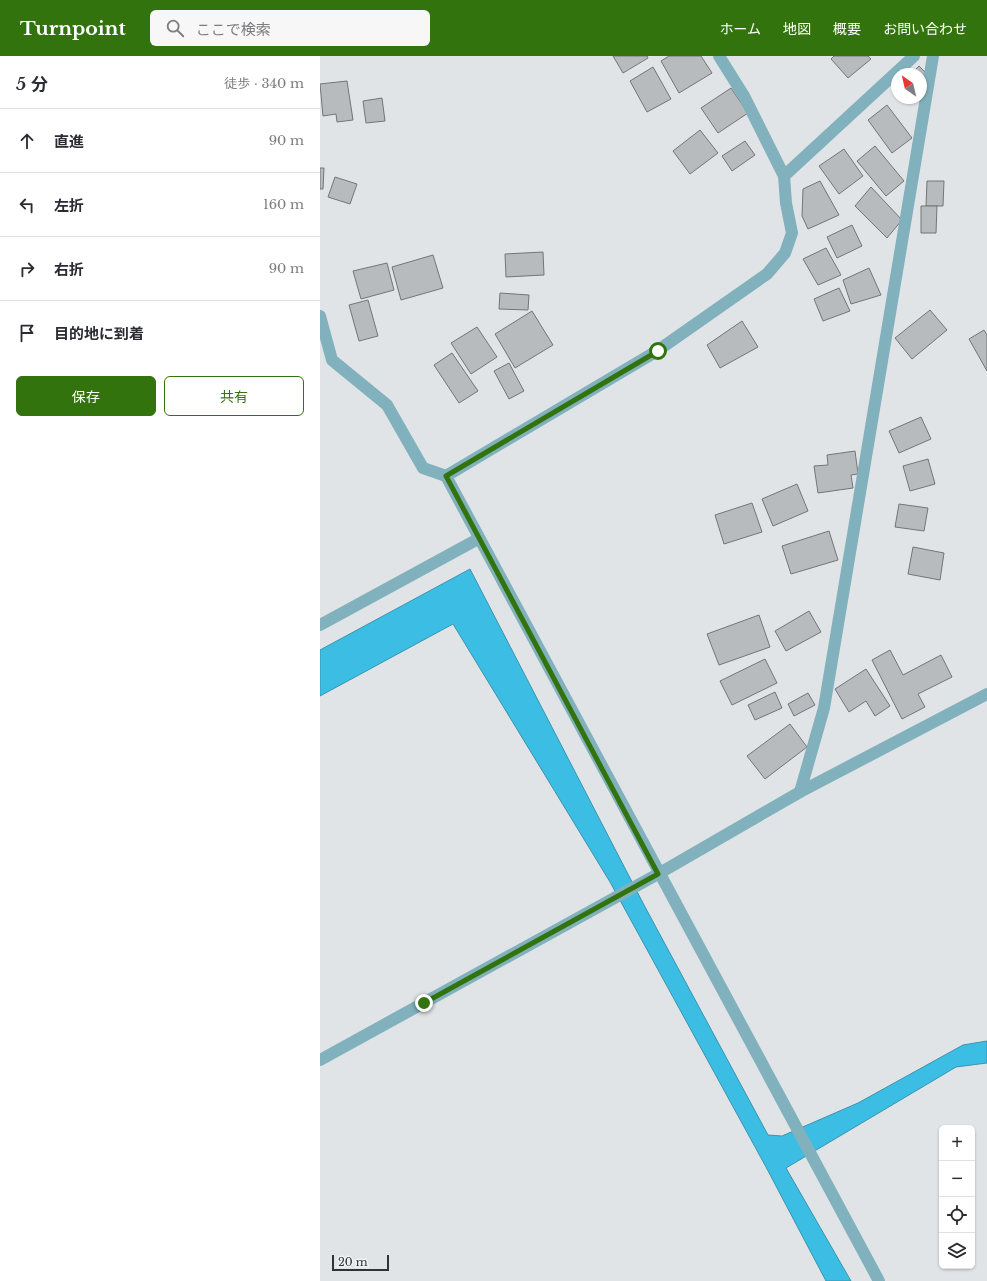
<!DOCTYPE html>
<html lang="ja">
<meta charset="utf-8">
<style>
body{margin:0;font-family:"Libre Baskerville","Noto Sans JP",serif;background:#f7f7f7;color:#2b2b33}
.controls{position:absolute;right:12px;bottom:12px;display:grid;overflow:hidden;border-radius:6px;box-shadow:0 1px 3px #0004}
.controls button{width:36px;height:36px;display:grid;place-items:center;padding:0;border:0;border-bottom:1px solid #e1e1e2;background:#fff;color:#2b2b33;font:20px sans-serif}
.compass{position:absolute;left:571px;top:12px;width:36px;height:36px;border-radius:50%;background:#fff;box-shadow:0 1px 3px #0004;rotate:326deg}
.scale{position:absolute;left:12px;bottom:10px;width:57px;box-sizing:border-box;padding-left:4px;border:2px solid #313233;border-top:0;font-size:11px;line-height:14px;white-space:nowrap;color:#313233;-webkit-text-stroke:3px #eef2f4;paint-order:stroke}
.stop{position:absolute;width:12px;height:12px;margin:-9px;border:3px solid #33730e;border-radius:50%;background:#fff}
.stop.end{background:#33730e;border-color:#fff;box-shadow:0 1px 4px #0008}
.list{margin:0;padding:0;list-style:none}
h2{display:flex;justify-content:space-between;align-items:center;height:52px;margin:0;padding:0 16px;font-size:17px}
h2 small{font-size:13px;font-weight:400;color:#7c7c81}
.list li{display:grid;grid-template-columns:26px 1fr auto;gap:12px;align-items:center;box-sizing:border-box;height:64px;padding:0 16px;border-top:1px solid #e1e1e2}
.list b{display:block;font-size:15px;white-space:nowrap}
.list em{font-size:13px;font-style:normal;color:#7c7c81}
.actions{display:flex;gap:8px;padding:12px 16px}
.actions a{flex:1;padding:9px 0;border:1px solid #33730e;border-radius:6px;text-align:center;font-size:14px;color:#33730e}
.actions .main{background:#33730e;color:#fff}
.icon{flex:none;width:22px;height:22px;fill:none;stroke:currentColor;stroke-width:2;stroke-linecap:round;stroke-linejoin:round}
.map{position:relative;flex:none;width:667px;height:1225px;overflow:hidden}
header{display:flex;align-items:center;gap:24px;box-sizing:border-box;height:56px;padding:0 20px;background:#33730e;color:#fff}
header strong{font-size:19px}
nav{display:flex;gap:22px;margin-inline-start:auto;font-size:14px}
.search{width:280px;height:36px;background:#f7f7f7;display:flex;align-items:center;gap:10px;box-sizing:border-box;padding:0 14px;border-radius:6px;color:#7c7c81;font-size:15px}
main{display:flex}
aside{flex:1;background:#fff}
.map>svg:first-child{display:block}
.water{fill:#3cbee4;stroke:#3994af}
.building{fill:#b8bbbd;stroke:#737578}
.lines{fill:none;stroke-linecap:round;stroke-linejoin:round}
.minor{stroke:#80b1bd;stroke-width:12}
.route{stroke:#33730e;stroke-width:5}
</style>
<header>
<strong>Turnpoint</strong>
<div class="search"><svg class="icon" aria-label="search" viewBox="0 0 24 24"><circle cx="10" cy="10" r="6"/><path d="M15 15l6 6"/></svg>ここで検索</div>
<nav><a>ホーム</a><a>地図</a><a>概要</a><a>お問い合わせ</a></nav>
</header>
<main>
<aside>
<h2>5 分<small>徒歩 · 340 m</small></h2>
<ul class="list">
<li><svg class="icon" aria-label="ahead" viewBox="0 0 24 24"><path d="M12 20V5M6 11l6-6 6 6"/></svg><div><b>直進</b></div><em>90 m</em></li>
<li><svg class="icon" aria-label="left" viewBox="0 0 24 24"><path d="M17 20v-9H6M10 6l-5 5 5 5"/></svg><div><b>左折</b></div><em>160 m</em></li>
<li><svg class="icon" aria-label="right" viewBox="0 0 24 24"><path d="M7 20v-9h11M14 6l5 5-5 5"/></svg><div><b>右折</b></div><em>90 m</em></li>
<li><svg class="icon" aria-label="arrive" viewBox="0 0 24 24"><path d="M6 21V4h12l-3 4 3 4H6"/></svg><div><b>目的地に到着</b></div></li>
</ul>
<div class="actions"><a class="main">保存</a><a>共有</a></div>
</aside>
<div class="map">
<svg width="667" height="1225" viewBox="0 0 667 1225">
<rect width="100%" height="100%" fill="#e1e4e7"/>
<polygon class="water" points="150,513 324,849 448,1079 462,1080 538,1047 643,989 667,985 667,1007 636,1011 466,1112 531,1225 506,1225 446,1111 290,826 133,568 0,640 0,594"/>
<g class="building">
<polygon points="293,0 327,0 328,2 303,17"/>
<polygon points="349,0 381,0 392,17 359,37 341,5"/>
<polygon points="514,0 548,0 551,3 528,22 511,3"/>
<polygon points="599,10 610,21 601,29 601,18 591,18"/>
<polygon points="333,11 351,43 327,56 310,25"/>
<polygon points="27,25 33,64 17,66 16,58 3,60 0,28"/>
<polygon points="411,32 428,57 398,77 381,52"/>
<polygon points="62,42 65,65 46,67 43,45"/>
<polygon points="567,49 592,82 572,97 548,64"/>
<polygon points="380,74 398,97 370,118 353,95"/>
<polygon points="425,85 435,99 412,115 402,100"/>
<polygon points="555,90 584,125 566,140 537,105"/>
<polygon points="524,93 543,120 519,138 499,110"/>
<polygon points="0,112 4,112 3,133 0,133"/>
<polygon points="15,121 37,128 30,148 8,141"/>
<polygon points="500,125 519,159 488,173 482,160 483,133"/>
<polygon points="607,125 624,125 623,150 606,150"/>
<polygon points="551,131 582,164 567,182 535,150"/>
<polygon points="601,150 617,150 616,177 601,177"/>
<polygon points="532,169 542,190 517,202 507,181"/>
<polygon points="506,192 521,219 498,229 483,203"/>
<polygon points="223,196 224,219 186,221 185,198"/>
<polygon points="113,199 123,232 81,244 72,211"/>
<polygon points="67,207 74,234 41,243 33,215"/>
<polygon points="549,212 561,239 531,248 523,224"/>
<polygon points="519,232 530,255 503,265 494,243"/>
<polygon points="180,237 209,239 208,254 179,253"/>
<polygon points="48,244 58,280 39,285 29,249"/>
<polygon points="610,254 627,274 592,303 575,282"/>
<polygon points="212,255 233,289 195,312 175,278"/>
<polygon points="422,265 438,291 400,312 387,289"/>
<polygon points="157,271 177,301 151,318 131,287"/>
<polygon points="664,274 667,279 667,315 649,283"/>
<polygon points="132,297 158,335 139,347 114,309"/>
<polygon points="189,307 204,335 189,343 174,315"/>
<polygon points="601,361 611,383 579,397 569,375"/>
<polygon points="535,395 538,418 531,419 533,432 498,437 494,410 508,409 507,399"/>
<polygon points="608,403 615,428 590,435 583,410"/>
<polygon points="477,428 488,455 453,470 442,443"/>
<polygon points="432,447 442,476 404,488 395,459"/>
<polygon points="579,448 608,452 604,475 575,471"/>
<polygon points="509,475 518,504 471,518 462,490"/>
<polygon points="593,491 624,497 620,524 588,518"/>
<polygon points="489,555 501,576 466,595 455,575"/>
<polygon points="439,559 450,591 399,609 387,578"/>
<polygon points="570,594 583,619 621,599 632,621 598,638 605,651 582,663 552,604"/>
<polygon points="445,603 457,627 412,649 400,625"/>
<polygon points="546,613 570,650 555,660 546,645 529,656 515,633"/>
<polygon points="455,636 462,652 435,664 428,649"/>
<polygon points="488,637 495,649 474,660 468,648"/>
<polygon points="470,668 487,691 445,723 427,700"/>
</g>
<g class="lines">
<g class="minor">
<polyline points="464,120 594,0"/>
<polyline points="0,260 12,304 67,349 103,412 126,420 559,1225"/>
<polyline points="126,420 337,295 447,218 465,197 472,177 466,147 464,120 424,40 399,0"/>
<polyline points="0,569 158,483"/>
<polyline points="480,736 504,652 613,0"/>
<polyline points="0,1004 338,818 480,736 667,638"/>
</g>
</g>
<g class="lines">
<polyline class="route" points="104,947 338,818 126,420 338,295"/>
</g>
</svg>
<div class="controls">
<button>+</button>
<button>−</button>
<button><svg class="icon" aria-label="locate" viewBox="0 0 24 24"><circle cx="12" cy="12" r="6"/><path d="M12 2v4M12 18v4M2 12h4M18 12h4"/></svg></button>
<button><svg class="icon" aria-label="layers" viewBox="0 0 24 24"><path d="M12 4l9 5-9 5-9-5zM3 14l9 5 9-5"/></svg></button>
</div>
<svg class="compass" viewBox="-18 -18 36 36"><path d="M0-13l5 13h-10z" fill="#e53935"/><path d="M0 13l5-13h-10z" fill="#7c7c81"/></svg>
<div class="scale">20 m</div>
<div class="stop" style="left:338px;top:295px"></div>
<div class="stop end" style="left:104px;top:947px"></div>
</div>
</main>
